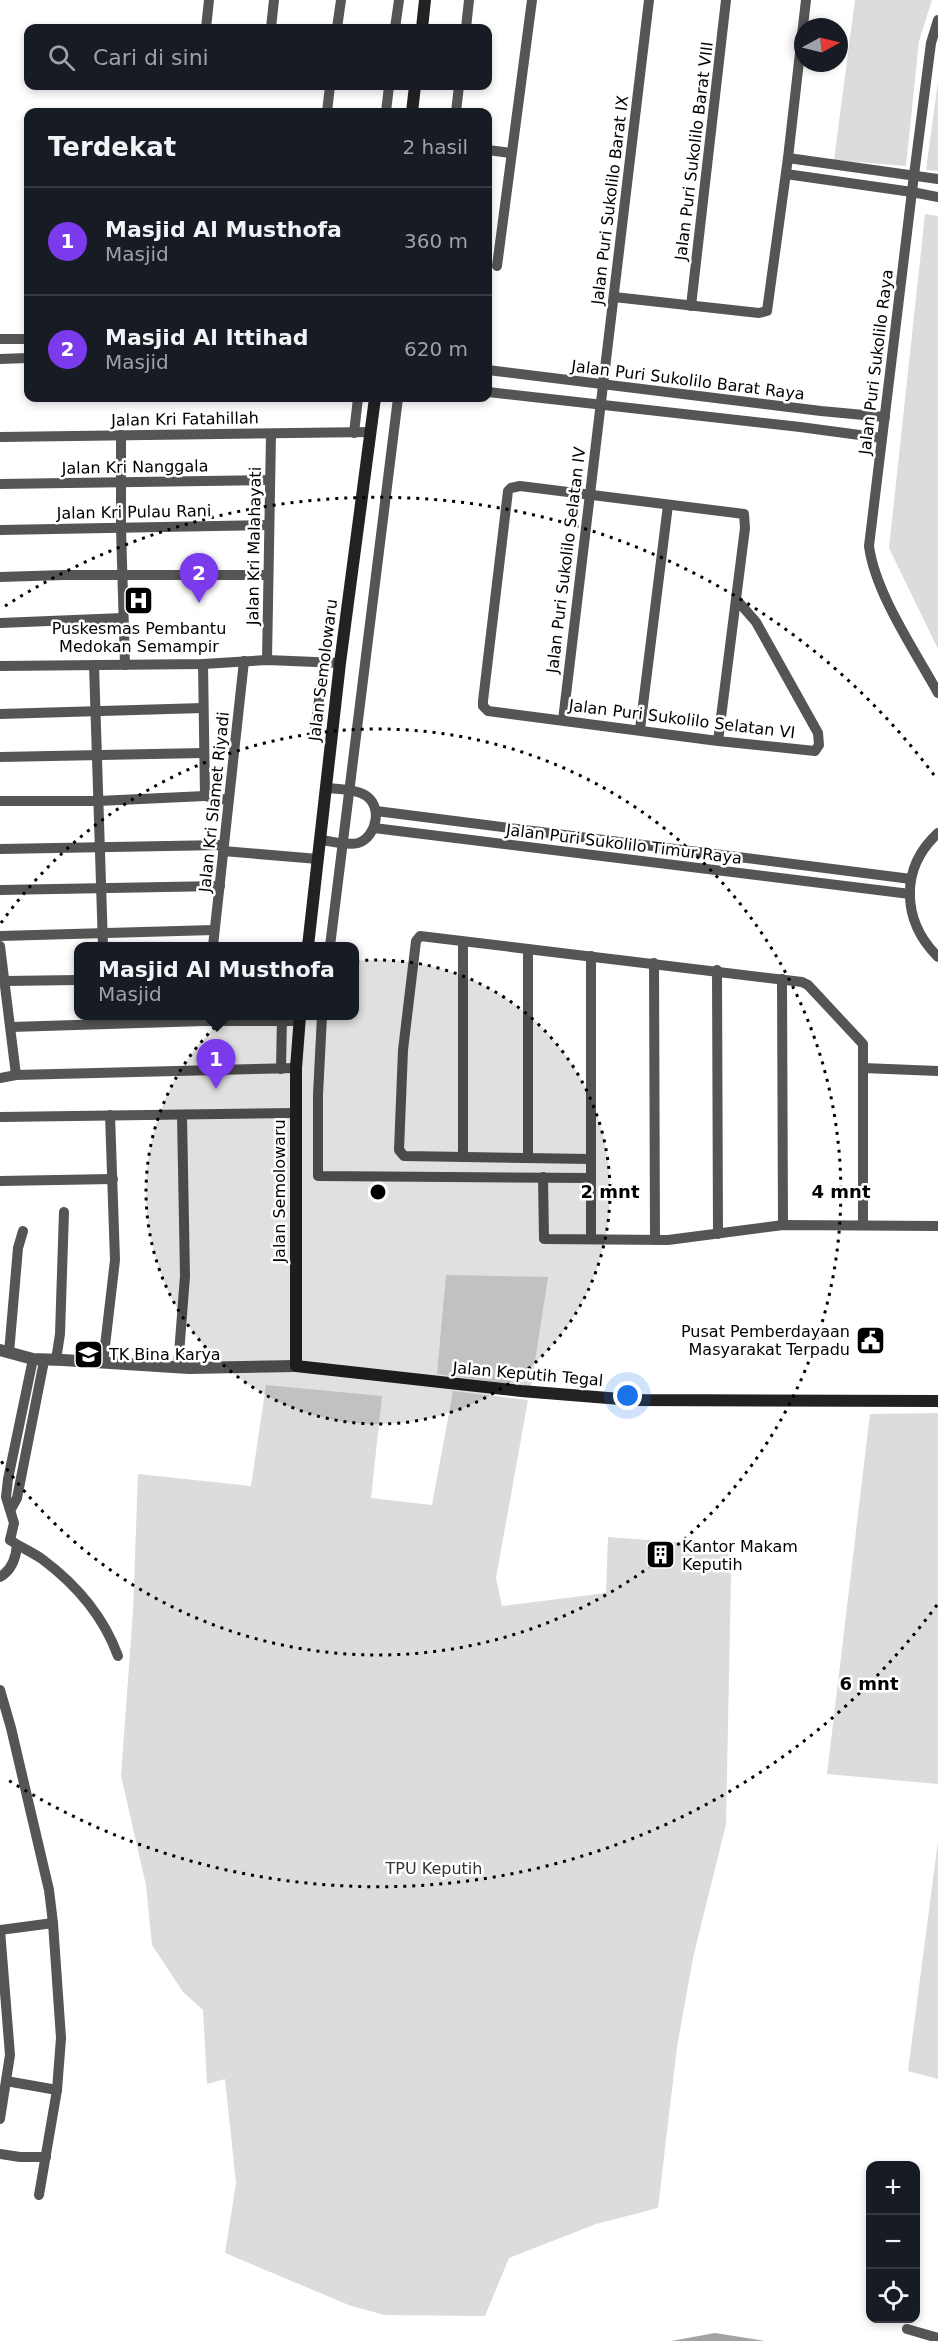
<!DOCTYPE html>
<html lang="id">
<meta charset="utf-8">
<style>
body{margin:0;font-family:"DejaVu Sans",sans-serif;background:#20242c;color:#f1f3f6}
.controls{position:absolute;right:18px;bottom:18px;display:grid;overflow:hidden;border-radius:12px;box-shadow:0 3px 9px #0003}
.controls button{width:54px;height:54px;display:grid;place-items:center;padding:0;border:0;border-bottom:2px solid #363941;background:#171b24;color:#f1f3f6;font:30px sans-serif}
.compass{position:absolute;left:794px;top:18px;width:54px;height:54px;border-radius:50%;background:#171b24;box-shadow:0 3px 9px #0003;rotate:83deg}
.you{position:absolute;left:628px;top:1396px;width:21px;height:21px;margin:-15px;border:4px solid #fff;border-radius:50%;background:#1a73e8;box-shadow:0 0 0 9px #1a73e833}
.badge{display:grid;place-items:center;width:39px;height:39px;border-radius:50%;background:#7c3aed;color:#fff;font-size:20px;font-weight:700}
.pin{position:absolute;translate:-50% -50px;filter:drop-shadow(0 2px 3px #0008)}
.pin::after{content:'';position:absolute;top:32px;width:21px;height:18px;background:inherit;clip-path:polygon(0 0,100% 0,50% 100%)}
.popup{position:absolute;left:74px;top:942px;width:285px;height:78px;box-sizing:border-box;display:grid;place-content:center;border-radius:12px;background:#171b24;filter:drop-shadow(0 2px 4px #0005);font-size:20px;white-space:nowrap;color:#9ea1a6}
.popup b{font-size:22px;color:#f1f3f6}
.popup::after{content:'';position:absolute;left:50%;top:100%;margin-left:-12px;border:12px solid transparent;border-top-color:#171b24}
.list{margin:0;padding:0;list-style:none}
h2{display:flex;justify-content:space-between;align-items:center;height:78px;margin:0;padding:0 24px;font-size:26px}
h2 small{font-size:20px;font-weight:400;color:#9ea1a6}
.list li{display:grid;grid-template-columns:39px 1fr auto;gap:18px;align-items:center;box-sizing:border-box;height:108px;padding:0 24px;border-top:2px solid #363941}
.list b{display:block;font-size:22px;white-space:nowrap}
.list p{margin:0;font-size:20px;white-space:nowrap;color:#9ea1a6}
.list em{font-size:20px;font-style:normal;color:#9ea1a6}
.icon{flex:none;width:33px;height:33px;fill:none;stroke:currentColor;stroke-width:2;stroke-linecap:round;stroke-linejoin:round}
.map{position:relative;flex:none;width:938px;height:2341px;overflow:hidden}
.search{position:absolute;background:#171b24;box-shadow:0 3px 9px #0003;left:24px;top:24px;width:468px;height:66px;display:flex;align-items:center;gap:15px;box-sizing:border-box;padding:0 21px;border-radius:12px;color:#9ea1a6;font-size:22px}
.panel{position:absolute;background:#171b24;box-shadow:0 3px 9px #0003;left:24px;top:108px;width:468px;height:294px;border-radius:12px}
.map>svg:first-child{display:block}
.green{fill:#dcdcdc}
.water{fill:#a3a3a3}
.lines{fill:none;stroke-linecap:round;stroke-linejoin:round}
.minor{stroke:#555;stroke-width:10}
.tertiary{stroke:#555;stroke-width:12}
.secondary{stroke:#222;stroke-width:12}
.ring{fill:none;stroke:#000;stroke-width:3;stroke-dasharray:3 6}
.labels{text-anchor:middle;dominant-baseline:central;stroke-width:5;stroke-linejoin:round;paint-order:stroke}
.street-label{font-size:16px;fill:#000;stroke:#fff}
.poi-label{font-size:16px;fill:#000;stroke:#fff;text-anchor:start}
.park-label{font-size:16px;fill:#333;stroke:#fff}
.centre{fill:#000;stroke:#fff;stroke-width:3}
.ring-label{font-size:18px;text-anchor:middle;font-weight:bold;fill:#000;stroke:#fff;stroke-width:5;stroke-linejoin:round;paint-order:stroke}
</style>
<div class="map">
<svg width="938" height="2341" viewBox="0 0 938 2341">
<rect width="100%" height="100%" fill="#fff"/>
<g class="green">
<polygon points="855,0 932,0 919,41 906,166 834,160"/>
<polygon points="938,81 938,171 926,170"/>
<polygon points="925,214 938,216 938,649 889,548"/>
<polygon points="446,1275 548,1277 531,1387 437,1374"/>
<polygon points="266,1385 382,1396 371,1498 432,1505 453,1391 528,1400 496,1578 502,1606 606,1593 608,1537 727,1546 731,1577 726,1824 693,1958 677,2047 658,2208 596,2224 509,2258 485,2316 385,2315 351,2306 225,2253 236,2183 225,2079 207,2084 203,2010 183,1992 152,1945 146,1885 121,1776 133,1611 138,1474 251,1486"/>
<polygon points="938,1413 938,1784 827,1774 870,1414"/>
<polygon points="938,1841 938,2079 908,2071"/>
</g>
<polygon class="water" points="715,2333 765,2341 671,2341"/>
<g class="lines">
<g class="minor">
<path d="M938,20L931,43L914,175L869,546C875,593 915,651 938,693"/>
<polyline points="206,28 209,0"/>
<polyline points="271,28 274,0"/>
<polyline points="337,28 341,0"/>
<polyline points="395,28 399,0"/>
<polyline points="466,28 469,0"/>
<polyline points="327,112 330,86"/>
<polyline points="386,112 389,86"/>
<polyline points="456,112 459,86"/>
<polyline points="488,150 511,153"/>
<polyline points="788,158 938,179"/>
<polyline points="786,174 912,192 938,197"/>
<polyline points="497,266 532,0"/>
<polyline points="614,297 759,313 767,311 788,158 806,0"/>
<polyline points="691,306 726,0"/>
<polyline points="0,339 28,339"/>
<polyline points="0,359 28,358"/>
<polyline points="488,370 821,411 885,417"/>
<polyline points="488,392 800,427 882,438"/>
<polyline points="354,433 358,398"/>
<polyline points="121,435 121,528 125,665"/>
<polyline points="0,437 370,432"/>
<polyline points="0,484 270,480"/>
<polyline points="0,530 269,525"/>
<polyline points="0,577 64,575 268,575"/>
<polyline points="0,623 123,618"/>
<polyline points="267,660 271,434"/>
<polyline points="203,664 205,796 227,800"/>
<polyline points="94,665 103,946"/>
<polyline points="0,666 203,664 267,660 340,663"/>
<polyline points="0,714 203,708"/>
<polyline points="563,720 649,0"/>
<polyline points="640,729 668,505"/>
<polyline points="315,730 324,662"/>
<polyline points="718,741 745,528 744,514 520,486 511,488 508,491 483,701 483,706 488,711 718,741 815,751 819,745 818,733 756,622 736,599"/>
<polyline points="0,757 203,753"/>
<polyline points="0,801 98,801 205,796"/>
<polyline points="376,811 911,879"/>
<polyline points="374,828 910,894"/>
<path d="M938,833C899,869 902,921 938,957"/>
<path d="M320,840C331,841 347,846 358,843C377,837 384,804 363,794C353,789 337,789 326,788"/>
<polyline points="0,849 223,845"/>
<polyline points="223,851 318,859"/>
<polyline points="0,890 220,886"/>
<polyline points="0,936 214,930"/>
<polyline points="0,946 16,1075"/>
<polyline points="213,946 244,661"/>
<polyline points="330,946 398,398"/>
<polyline points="528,949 528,1158"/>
<polyline points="654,963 655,1240"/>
<polyline points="717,970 718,1234"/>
<polyline points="782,979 783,1225"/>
<polyline points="6,981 78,980"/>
<polyline points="322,1016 318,1095 318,1176 591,1178"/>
<polyline points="11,1027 204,1021 299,1021"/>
<polyline points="863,1068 938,1071"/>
<polyline points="281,1069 282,1016"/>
<polyline points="0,1078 16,1075 296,1068"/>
<polyline points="0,1117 295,1113"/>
<polyline points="463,1157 463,942"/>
<polyline points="591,1159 404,1156 399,1150 403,1050 416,941 420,936 802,982 808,985 863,1044 863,1225"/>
<polyline points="543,1177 544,1239 668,1240 783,1225 938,1226"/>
<polyline points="0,1181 113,1179"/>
<polyline points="591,1239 591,956"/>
<polyline points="9,1353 18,1248 23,1231"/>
<polyline points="56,1360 60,1334 64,1212"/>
<polyline points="103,1363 115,1260 110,1115"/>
<polyline points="178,1367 185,1276 182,1115"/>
<polyline points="11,1509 17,1498 44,1361"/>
<polyline points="10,1540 14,1523 6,1497 8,1479 33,1359"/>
<path d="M10,1540C20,1547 32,1552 42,1559C77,1585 103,1615 118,1656"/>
<path d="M0,1577C12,1570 16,1558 17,1545"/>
<polyline points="0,1690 11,1728 49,1890 53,1923 61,2038 57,2090 39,2195"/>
<polyline points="0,1930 10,2055 0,2119"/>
<polyline points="0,1930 53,1923"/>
<polyline points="6,2081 57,2090"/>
<polyline points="0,2154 20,2157 46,2157"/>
<polyline points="907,2329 938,2338"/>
</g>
<polyline class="tertiary" points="0,1350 33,1359 63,1360 189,1368 296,1366"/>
<g class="secondary">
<polyline points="422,28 425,0"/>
<polyline points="412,112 415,86"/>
<polyline points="308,946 340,663 375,398"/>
<polyline points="300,1016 296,1068 296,1366 521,1391 633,1400 938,1401"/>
</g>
</g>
<circle cx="378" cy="1192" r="232" fill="#000" fill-opacity=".12"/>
<g class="ring">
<circle cx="378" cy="1192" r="232"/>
<path d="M1 923A463 463 0 1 1 1 1461"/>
<path d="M937 1605A695 695 0 0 1 5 1778M5 606A695 695 0 0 1 937 779"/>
</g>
<defs>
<symbol id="hospital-square" viewBox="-11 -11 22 22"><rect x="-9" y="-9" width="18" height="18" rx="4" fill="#000" stroke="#fff"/><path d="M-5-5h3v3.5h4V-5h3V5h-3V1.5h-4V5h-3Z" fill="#fff"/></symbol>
<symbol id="civic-square" viewBox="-11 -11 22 22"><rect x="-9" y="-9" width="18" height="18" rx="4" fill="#000" stroke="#fff"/><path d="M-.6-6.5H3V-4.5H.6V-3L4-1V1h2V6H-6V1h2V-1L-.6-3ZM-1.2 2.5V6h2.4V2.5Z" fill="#fff"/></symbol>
<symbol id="school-square" viewBox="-11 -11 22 22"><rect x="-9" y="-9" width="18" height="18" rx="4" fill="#000" stroke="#fff"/><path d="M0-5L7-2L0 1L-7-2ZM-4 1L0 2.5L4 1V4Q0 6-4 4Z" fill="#fff"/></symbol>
<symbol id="building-square" viewBox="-11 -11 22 22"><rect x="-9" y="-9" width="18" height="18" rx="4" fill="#000" stroke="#fff"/><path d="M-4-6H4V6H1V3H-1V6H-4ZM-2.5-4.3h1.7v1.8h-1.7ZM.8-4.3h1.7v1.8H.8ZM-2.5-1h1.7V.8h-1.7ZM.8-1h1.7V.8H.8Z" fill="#fff"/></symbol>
</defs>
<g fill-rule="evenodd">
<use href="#hospital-square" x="122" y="584" width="33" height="33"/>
<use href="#civic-square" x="854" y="1324" width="33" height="33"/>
<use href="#school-square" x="72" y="1338" width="33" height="33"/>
<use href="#building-square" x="644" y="1538" width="33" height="33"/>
</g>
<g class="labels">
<g class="street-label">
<text transform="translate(694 151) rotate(-83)">Jalan Puri Sukolilo Barat VIII</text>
<text transform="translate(610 200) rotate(-83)">Jalan Puri Sukolilo Barat IX</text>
<text transform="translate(876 362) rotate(-83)">Jalan Puri Sukolilo Raya</text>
<text transform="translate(688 380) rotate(7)">Jalan Puri Sukolilo Barat Raya</text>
<text transform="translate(185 419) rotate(-1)">Jalan Kri Fatahillah</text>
<text transform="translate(135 467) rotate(-1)">Jalan Kri Nanggala</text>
<text transform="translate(134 512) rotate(-1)">Jalan Kri Pulau Rani</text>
<text transform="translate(254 546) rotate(-89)">Jalan Kri Malahayati</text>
<text transform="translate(566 560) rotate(-83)">Jalan Puri Sukolilo Selatan IV</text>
<text transform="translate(323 670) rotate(-83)">Jalan Semolowaru</text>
<text transform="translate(682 719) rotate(7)">Jalan Puri Sukolilo Selatan VI</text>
<text transform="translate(214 802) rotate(-84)">Jalan Kri Slamet Riyadi</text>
<text transform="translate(624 844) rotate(7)">Jalan Puri Sukolilo Timur Raya</text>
<text transform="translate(279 1191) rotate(-90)">Jalan Semolowaru</text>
<text transform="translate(528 1374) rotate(5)">Jalan Keputih Tegal</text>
</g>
<g class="poi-label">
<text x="139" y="628" text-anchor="middle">Puskesmas Pembantu<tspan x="139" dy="18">Medokan Semampir</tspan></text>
<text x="850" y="1331" text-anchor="end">Pusat Pemberdayaan<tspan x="850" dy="18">Masyarakat Terpadu</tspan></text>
<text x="109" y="1354">TK Bina Karya</text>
<text x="682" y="1546">Kantor Makam<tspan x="682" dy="18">Keputih</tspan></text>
</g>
<g class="park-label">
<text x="434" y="1868">TPU Keputih</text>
</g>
</g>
<circle cx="378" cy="1192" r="9" class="centre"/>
<g class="ring-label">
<text x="610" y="1198">2 mnt</text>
<text x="841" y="1198">4 mnt</text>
<text x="869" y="1690">6 mnt</text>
</g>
</svg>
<div class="controls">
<button>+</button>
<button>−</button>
<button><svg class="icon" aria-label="locate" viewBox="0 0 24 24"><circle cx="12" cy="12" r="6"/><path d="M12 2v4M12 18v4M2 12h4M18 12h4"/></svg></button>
</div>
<svg class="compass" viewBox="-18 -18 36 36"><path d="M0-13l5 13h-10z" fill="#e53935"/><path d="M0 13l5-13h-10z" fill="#9ea1a6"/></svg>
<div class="you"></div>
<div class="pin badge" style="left:216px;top:1089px">1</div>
<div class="popup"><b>Masjid Al Musthofa</b>Masjid</div>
<div class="pin badge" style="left:199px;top:603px">2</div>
<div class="search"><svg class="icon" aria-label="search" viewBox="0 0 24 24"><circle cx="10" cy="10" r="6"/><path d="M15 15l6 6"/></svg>Cari di sini</div>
<section class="panel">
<h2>Terdekat<small>2 hasil</small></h2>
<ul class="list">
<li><span class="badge">1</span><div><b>Masjid Al Musthofa</b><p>Masjid</p></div><em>360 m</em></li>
<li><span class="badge">2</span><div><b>Masjid Al Ittihad</b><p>Masjid</p></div><em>620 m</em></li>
</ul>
</section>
</div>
